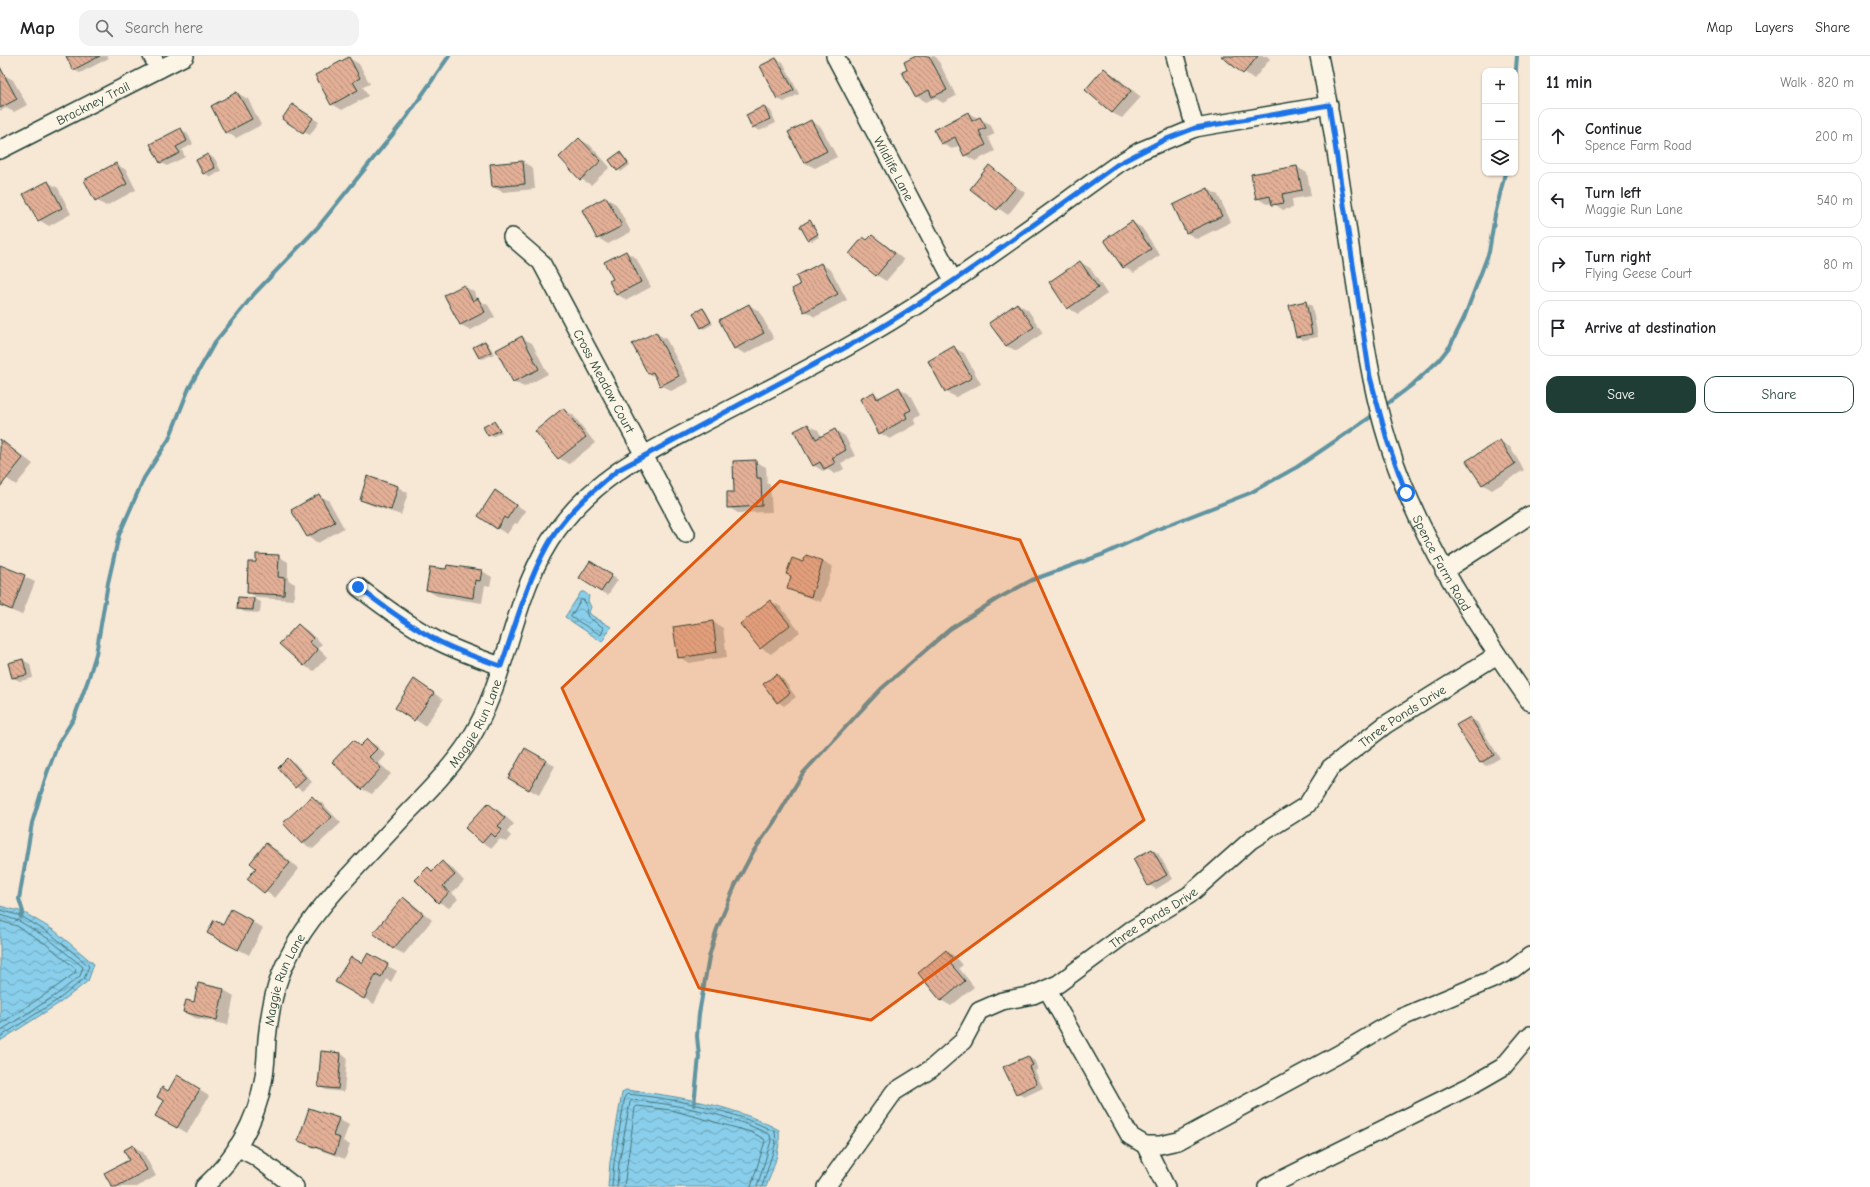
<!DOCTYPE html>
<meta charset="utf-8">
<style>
body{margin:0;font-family:"Comic Neue",sans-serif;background:#f2f2f2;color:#202124}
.controls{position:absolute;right:12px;top:12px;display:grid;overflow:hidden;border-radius:8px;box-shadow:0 1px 3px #0004}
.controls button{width:36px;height:36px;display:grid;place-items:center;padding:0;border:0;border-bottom:1px solid #e0e0e0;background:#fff;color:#202124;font:20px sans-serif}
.stop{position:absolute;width:12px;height:12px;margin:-9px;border:3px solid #1a73e8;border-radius:50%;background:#fff}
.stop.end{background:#1a73e8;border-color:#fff;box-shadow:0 1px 4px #0008}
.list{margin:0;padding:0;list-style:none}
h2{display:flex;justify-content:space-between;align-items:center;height:52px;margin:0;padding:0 16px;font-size:17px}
h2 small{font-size:13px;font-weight:400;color:#757577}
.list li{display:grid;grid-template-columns:26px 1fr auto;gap:12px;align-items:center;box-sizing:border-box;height:56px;margin:0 8px 8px;padding:0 8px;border:1px solid #e0e0e0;border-radius:12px}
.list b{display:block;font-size:15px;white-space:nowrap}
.list p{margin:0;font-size:13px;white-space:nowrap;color:#757577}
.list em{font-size:13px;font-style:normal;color:#757577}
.actions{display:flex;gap:8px;padding:12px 16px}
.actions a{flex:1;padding:9px 0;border:1px solid #1f3d34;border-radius:12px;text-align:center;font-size:14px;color:#1f3d34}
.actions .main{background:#1f3d34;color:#fff}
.icon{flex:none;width:22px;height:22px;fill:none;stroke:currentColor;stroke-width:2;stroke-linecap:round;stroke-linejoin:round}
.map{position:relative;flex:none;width:1530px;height:1131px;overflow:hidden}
header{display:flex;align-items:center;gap:24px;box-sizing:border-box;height:56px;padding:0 20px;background:#fff;border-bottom:1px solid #e0e0e0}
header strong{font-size:19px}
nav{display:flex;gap:22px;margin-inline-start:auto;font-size:14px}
.search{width:280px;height:36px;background:#f2f2f2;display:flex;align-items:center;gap:10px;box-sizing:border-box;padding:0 14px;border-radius:12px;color:#757577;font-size:15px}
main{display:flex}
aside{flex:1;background:#fff}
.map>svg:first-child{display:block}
.water{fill:url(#water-waves);stroke:#5f94a1}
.shadow{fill:#0003}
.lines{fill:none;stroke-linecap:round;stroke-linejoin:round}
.shore{stroke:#49777d;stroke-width:1}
.stream{stroke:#5f94a1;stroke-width:4}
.building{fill:url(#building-back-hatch);stroke:#1f3d34}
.minor-casing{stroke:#1f3d34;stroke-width:20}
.minor{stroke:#fcf5e5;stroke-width:17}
.route{stroke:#1a73e8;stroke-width:5}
.marked{fill:#de580e;fill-opacity:0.2;stroke:#de580e;stroke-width:3;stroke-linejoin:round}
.labels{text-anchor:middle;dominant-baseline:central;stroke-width:3;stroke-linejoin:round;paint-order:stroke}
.street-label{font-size:13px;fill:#1f3d34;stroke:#fcf5e5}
</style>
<header>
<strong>Map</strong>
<div class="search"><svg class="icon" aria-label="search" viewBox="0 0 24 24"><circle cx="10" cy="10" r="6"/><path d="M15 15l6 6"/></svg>Search here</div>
<nav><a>Map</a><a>Layers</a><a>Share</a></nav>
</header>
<main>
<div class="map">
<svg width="1530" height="1131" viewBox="0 0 1530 1131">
<defs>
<pattern id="water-waves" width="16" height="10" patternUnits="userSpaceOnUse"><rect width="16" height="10" fill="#89ceea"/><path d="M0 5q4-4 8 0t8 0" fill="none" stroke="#6fa8be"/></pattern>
<pattern id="building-back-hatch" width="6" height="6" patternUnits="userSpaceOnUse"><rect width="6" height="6" fill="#e3af96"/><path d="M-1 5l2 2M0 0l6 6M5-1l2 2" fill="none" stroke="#b7907b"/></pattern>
</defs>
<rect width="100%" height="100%" fill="#f7e7d5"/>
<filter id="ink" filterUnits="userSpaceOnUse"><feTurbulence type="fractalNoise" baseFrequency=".025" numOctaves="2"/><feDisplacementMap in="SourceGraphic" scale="8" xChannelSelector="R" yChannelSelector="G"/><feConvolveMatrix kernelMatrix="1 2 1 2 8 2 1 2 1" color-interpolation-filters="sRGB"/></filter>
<g filter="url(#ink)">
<g class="water">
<polygon points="581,536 584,536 589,540 588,545 591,551 589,556 591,559 611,571 602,586 565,561"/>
<polygon points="0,850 23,856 55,875 94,908 88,925 61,946 0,985"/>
<path d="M625,1034C678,1040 733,1049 779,1074C781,1094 773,1113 766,1131H608L610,1106L622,1037Z"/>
</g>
<g class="shadow">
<polygon points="67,0 107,0 109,2 80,17 74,14"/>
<polygon points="918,0 934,0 937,2 956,40 943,47 935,42 926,46 916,40 909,14"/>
<polygon points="1222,0 1267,0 1270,3 1254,23"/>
<polygon points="349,2 359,8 370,28 363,31 368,40 342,54 332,48"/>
<polygon points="776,3 783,6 799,38 784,46 778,43"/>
<polygon points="1104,13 1114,19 1141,41 1122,62 1112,57"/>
<polygon points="3,18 13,24 27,49 14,56 6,52 0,55 0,20"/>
<polygon points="237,37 248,43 261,69 236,82 226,76"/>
<polygon points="764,51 771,55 776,67 759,75 753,71"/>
<polygon points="298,53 319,66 310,79 303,76"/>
<polygon points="968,57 990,68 995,78 988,81 995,95 975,105 965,99 960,89 952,93 941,87"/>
<polygon points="811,65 821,71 837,101 815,112 805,107 789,76"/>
<polygon points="181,73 187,77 193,88 182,94 185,101 167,110 161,106"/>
<polygon points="579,83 590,89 610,111 591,129 581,123 560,101"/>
<polygon points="620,97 630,109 621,116 611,105"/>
<polygon points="208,99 215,103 221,115 211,121 204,117"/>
<polygon points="523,106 533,112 535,133 503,136 493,131"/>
<polygon points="116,108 126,114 136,134 106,150 96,144"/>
<polygon points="989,110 1025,137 1008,159 971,133"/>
<polygon points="1297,111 1307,117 1311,140 1292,143 1293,152 1283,154 1273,147 1267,148 1257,142"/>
<polygon points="48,126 58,132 71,158 49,170 39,164"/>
<polygon points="1208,133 1218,139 1231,166 1197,183 1187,177 1174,150"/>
<polygon points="606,142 616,148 631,176 608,188 598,182"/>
<polygon points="810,166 819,181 812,185 809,183"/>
<polygon points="1132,166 1142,172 1160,199 1134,217 1124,211"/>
<polygon points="872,180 882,186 904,204 886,225 876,219 864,182 868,185"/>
<polygon points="626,196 636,202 651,231 627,244 616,238 614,224"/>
<polygon points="1080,206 1090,212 1107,238 1078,258 1068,252 1050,226"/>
<polygon points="821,208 831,214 847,244 815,261 805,255 802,229"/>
<polygon points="464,230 474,236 478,244 488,249 495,261 471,274 461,269 445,240"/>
<polygon points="1305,246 1312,250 1318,281 1303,284 1297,280"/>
<polygon points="1018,248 1028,254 1043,277 1017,295 1006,290"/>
<polygon points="749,249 759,255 774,283 745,298 735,292"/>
<polygon points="703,253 706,255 713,268 704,273 702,271"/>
<polygon points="656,277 666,283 689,326 671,335 661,329 658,322 649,318 634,289"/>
<polygon points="522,282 532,287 548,318 524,331 514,326"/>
<polygon points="485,286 488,287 494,298 483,303 480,302 474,291"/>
<polygon points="954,292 964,297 981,328 956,341 946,336"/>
<polygon points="899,332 909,338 920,359 914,363 917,368 890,383 880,377 874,337 881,342"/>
<polygon points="563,353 573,359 595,387 569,408 559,402 537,375"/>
<polygon points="494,366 502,376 492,381 484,371"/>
<polygon points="808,369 818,374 822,381 835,374 845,380 855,400 841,407 844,413 835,418 827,413 823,415 813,409"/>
<polygon points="0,383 33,408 16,429 0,418"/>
<polygon points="1500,385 1510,391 1524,414 1492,434 1482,428"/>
<polygon points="734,406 756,406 766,411 767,427 770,429 772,456 738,457 728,451 735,437"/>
<polygon points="398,431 408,437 401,459 371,449 361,444"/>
<polygon points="495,435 526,455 517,468 515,467 507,478 497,472"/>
<polygon points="319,439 329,445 344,472 318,487 308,481 293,454"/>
<polygon points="278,500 288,506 288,524 295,528 294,544 258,542 248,536 257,507"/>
<polygon points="823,505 833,511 821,546 798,538 788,532 804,507"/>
<polygon points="0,510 35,526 22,559 0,550"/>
<polygon points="597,510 618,524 608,539 601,536"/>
<polygon points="447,514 482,515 492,521 490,530 485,529 482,547 437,540 427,534"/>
<polygon points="239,542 254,543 261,546 260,557 244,556 238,552"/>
<polygon points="771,545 781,551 800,576 771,598 761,592 742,568"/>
<polygon points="713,566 723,572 727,601 689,607 679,601"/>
<polygon points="298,569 308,575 322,588 318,592 327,601 314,615 304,610"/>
<polygon points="23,604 30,608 33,622 20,625 13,622"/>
<polygon points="777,620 783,623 796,641 784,650 778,646"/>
<polygon points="425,630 443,644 425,670 396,651"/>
<polygon points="1470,662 1477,666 1500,702 1487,710 1481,707"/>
<polygon points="367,684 377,690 386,699 379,707 391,718 372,738 362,733 353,685 362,690"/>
<polygon points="525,693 555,710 539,739 509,722"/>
<polygon points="289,704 295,707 312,726 302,735 296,731"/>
<polygon points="312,741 322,747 341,767 313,793 302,787"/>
<polygon points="488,748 498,754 514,768 507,776 511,780 506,786 500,783 492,792 482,786"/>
<polygon points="267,789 277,794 299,813 275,842 249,823 257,812"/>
<polygon points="1152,794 1158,797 1173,823 1156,833 1149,829"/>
<polygon points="442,806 452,812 464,825 452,837 458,843 449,852 439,846 428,812 433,815"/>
<polygon points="403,842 413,848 432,864 404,898 394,893 375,877"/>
<polygon points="232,855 263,872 249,899 218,882"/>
<polygon points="946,895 956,901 963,909 959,912 974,931 951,950 941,944"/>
<polygon points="368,899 397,915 391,926 387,923 374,948 336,926 363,909"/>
<polygon points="224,934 234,940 228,969 195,962 185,956 194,947"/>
<polygon points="340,998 347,1001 344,1036 326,1034 319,1030"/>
<polygon points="1028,1001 1035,1005 1038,1013 1035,1015 1043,1032 1024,1041 1017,1037"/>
<polygon points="177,1021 209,1040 187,1077 157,1059"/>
<polygon points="338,1063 349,1069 343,1085 350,1089 345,1103 309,1090 299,1085"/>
<polygon points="133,1090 143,1096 156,1120 137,1131 113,1131 130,1104"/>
</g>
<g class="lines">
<g class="shore">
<polygon points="581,544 584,544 587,551 586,556 588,561 604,572 601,579 571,561"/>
<polyline points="0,854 21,860 52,879 89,910 84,923 59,943 0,981"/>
<polyline points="0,859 19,865 49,883 83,911 80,920 56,939 0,975"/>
<polyline points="0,865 17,870 46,888 76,913 75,917 52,934 0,968"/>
<path d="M612,1131L614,1107L625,1040L627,1038C676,1043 731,1053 775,1076L776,1086L762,1131"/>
<path d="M617,1131L619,1107L630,1046L632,1044C675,1048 731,1058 770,1079L771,1085L757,1131"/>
<polyline points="624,1131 635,1052 637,1050 671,1054 751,1076 764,1083 765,1085 751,1131"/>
</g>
<g class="stream">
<polyline points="1515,26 1517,0"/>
<polyline points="1383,351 1412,329 1439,304 1450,290 1464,262 1489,196 1495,159 1505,117"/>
<polyline points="21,861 23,856 19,843 32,767 47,717 58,688 74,662 88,624 96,598 108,527 119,479 144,422 169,383 189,332 215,286 255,237 318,171 406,62 449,0"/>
<polyline points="694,1049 699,1001 697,980 699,958 709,901 717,873 735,830 753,796 774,766 803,717 881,633 950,573 997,543 1032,524 1104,498 1158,473 1250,437 1297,411 1375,358"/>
</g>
</g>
<g class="building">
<polygon points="66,0 100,0 73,14"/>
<polygon points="916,0 929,0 947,34 932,41 929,34 915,41 902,16 907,14 904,6"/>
<polygon points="1221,0 1258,0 1243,18"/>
<polygon points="349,1 360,22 353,26 358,34 331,49 315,19"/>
<polygon points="776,2 794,34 777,43 760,10"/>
<polygon points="0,11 17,43 0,52"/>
<polygon points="1104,12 1131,35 1112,57 1085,34"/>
<polygon points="237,36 252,63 225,77 211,50"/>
<polygon points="292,48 313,62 303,77 282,63"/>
<polygon points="764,50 770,63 752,72 746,59"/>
<polygon points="968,56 972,65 980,61 986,72 979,75 986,89 964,100 955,81 941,88 934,74"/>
<polygon points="811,64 827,95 804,107 788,76"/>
<polygon points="181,72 187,85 176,91 180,97 160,107 150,88"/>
<polygon points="579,82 601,105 580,124 559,101"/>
<polygon points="620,96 628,107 617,115 609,104"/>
<polygon points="208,98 215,112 203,118 196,104"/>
<polygon points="523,105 525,128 492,131 490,108"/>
<polygon points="116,107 127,128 95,145 84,124"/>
<polygon points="989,109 1016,131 997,154 970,133"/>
<polygon points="1297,110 1302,134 1282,138 1284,147 1272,149 1270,140 1256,143 1251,118"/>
<polygon points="48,125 62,152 38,165 23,138"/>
<polygon points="1208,132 1222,160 1186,177 1173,149"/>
<polygon points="606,141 622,170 597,183 582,154"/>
<polygon points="810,164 818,178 808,184 800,170"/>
<polygon points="1132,165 1151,193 1123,212 1104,184"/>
<polygon points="872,179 895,197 876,220 849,198 863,181 867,184"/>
<polygon points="626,195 641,226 616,239 609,225 613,223 604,206"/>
<polygon points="1080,205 1098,232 1067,253 1049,226"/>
<polygon points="821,207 838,238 804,256 792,233 800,229 796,220"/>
<polygon points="464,229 473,245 478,242 485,256 460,269 444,239"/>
<polygon points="1306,245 1312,278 1296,281 1289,249"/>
<polygon points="1017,247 1034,271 1006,290 989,267"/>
<polygon points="749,248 764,277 734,293 719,264"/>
<polygon points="703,252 711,266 701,272 693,257"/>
<polygon points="656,276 679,320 660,330 653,316 648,318 632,288"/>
<polygon points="522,280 539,313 513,326 496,294"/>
<polygon points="485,285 491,296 479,302 473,291"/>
<polygon points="954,290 972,322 945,336 928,305"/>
<polygon points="899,331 911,354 905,357 907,362 879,378 860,343 874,336 877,343"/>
<polygon points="563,352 586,381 558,403 535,375"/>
<polygon points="494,365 500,374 488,380 483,371"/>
<polygon points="808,368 816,383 835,373 846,394 832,402 835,407 824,413 820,406 813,410 794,375"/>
<polygon points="0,383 23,402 0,431"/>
<polygon points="1500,384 1515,408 1482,429 1466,405"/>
<polygon points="756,404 757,422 761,422 762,450 727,452 727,436 734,436 733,405"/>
<polygon points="367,420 398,430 391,454 360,444"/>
<polygon points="495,434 516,449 507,463 504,461 497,473 478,460"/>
<polygon points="319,438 335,466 307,481 291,454"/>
<polygon points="256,498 279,499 278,521 285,522 284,539 247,537 248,506 256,506"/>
<polygon points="806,499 823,505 811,541 787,533 791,520 786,518 792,502 803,506"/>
<polygon points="590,505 612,519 601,536 579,522"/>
<polygon points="0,509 25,519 12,554 0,549"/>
<polygon points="447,509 482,514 480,525 475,524 473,542 426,534 430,511 446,513"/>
<polygon points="238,541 254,542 253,554 237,553"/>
<polygon points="770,544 790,569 760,593 740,568"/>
<polygon points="713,565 717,596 678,602 673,571"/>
<polygon points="298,568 313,582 309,586 318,594 304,610 279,588"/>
<polygon points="23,603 27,619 12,622 8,607"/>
<polygon points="777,618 790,637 777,647 763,628"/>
<polygon points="414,623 434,637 414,665 395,652"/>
<polygon points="1470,661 1494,699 1480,707 1456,669"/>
<polygon points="367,683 377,693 369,701 381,712 361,734 332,706 353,684 360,690"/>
<polygon points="525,692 546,704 529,734 508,722"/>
<polygon points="288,702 306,722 295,732 278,712"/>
<polygon points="312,740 332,761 302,788 283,767"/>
<polygon points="488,747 505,762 498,770 502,774 495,781 491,777 482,787 465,772"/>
<polygon points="266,787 290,807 264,837 247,823 256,812 250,807"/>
<polygon points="1152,793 1167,819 1148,830 1133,803"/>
<polygon points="442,805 455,819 443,830 449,837 438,847 415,824 428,811 432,815"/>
<polygon points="403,841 423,858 393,893 373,877"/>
<polygon points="231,853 253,865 238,894 207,877 214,864 223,869"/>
<polygon points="946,894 953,903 949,906 965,925 941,945 918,917"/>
<polygon points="368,897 388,908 381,921 376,918 364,943 335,926 351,901 362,907"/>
<polygon points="198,927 224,933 217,964 183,956 186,944 194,946"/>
<polygon points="321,995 341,997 338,1033 318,1031"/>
<polygon points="1028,1000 1033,1009 1029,1011 1037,1028 1016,1038 1003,1011"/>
<polygon points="177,1019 200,1033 177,1072 155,1060 164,1045 157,1041 162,1031 168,1035"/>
<polygon points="309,1052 339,1062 333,1080 340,1082 335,1098 298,1085"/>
<polygon points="133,1089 147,1114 116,1131 112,1131 104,1117 129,1104 124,1094"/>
</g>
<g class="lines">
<defs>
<g id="minor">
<polyline points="152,0 159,13"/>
<path id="s1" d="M835,0L954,226"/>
<polyline points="1175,0 1195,72"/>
<path id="s2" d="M1319,0C1336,80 1345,162 1358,243C1366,291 1373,339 1388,386C1418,481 1473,565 1530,646"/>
<path id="s3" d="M0,94L185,0"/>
<path id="s4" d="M512,181L541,206L686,478"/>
<polyline points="1444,515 1530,459"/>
<path d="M358,531C384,551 411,571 440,586C460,596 480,603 501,610"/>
<polyline points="1047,933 1130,1080 1145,1089 1166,1131"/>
<polyline points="1145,1089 1160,1089 1178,1085 1337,999 1400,962 1493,923 1513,913 1530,900"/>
<polyline points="237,1091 256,1101 295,1131"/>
<path id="s5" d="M204,1131C234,1104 256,1066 263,1026C266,1012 266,998 267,983C270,954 275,926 289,900C303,872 323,848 344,825C365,802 387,779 408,756C430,734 452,711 469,685C510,620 512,534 558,473C600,417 649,396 709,364C762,336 816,310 868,279C955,228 1035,167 1118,108L1140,95L1195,72L1329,49"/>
<path id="s6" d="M826,1131L894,1036L931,1013L963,985L979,955L1002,945L1033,939L1058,928L1131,874L1189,839L1251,784L1307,749L1330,712L1385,669L1497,599"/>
<polyline points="1267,1131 1470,1030 1503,1011 1530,979"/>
</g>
</defs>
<use href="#minor" class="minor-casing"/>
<use href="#minor" class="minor"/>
</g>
</g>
<g class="lines" filter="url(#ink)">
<path class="route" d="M358,531C384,551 411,571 440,586C460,596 480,603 501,610C517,565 529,517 555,477C572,452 595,433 618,414L863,282C952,230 1034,168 1118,108L1164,84L1195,72L1329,49L1370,321L1388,387L1406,437"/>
</g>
<path class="marked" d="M780,425L1020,484L1144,764L871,964L699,932L562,632Z"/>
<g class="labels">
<g class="street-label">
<text stroke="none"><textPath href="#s3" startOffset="104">Brackney Trail</textPath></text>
<text stroke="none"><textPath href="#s1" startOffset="127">Wildlife Lane</textPath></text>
<text stroke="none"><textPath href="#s4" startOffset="173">Cross Meadow Court</textPath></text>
<text stroke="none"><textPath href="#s2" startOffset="525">Spence Farm Road</textPath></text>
<text stroke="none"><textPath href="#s6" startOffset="761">Three Ponds Drive</textPath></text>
<text stroke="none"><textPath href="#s5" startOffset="552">Maggie Run Lane</textPath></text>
<text stroke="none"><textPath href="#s6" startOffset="437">Three Ponds Drive</textPath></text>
<text stroke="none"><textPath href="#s5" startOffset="228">Maggie Run Lane</textPath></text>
</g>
</g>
</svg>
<div class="controls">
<button>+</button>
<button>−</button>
<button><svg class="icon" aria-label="layers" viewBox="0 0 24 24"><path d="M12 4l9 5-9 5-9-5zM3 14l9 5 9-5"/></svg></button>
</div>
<div class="stop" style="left:1406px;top:437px"></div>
<div class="stop end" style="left:358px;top:531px"></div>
</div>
<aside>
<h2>11 min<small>Walk · 820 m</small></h2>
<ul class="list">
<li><svg class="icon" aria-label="ahead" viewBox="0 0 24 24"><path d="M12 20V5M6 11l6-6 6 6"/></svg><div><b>Continue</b><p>Spence Farm Road</p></div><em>200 m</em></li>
<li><svg class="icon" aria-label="left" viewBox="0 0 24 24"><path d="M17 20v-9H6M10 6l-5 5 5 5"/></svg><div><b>Turn left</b><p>Maggie Run Lane</p></div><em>540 m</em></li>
<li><svg class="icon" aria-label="right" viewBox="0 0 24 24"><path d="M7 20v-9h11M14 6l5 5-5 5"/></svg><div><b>Turn right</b><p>Flying Geese Court</p></div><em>80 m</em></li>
<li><svg class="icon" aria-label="arrive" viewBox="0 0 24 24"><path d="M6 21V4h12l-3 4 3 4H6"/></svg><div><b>Arrive at destination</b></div></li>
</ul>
<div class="actions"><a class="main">Save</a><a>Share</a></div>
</aside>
</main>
